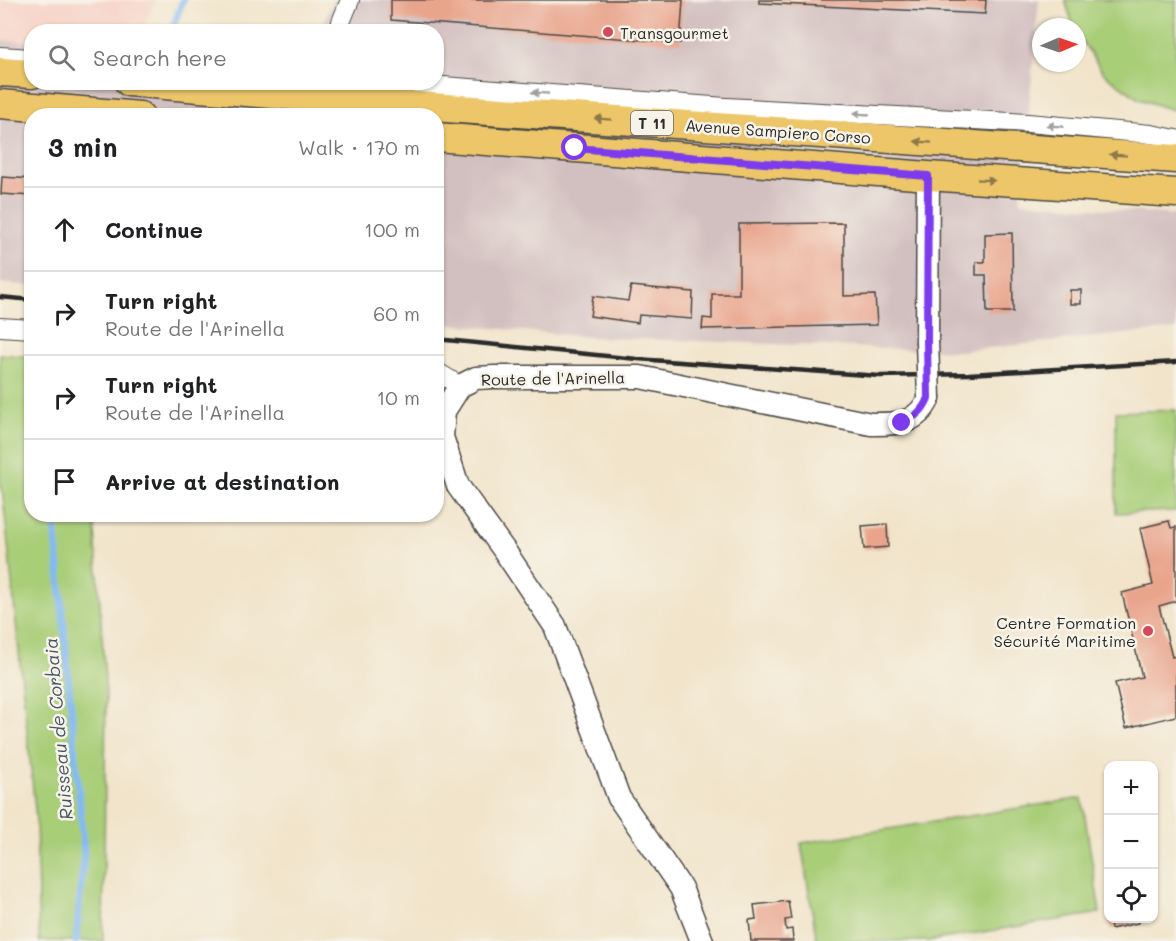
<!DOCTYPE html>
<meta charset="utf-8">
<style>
body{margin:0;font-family:Mali,sans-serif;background:#f2f2f2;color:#202124}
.controls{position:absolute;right:18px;bottom:18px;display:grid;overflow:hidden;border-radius:12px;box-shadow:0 2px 4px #0004}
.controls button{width:54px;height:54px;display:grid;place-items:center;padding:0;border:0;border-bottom:2px solid #e0e0e0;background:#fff;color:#202124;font:30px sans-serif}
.compass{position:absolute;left:1032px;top:18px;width:54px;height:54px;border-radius:50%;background:#fff;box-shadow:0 2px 4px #0004;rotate:88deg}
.stop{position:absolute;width:18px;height:18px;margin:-14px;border:4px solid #7c3aed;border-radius:50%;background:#fff}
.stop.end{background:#7c3aed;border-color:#fff;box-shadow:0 2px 6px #0008}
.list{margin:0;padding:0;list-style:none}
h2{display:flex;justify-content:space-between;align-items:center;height:78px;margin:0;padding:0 24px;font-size:26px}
h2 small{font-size:20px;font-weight:400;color:#757577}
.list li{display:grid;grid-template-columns:39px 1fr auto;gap:18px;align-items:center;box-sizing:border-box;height:84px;padding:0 24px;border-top:2px solid #e0e0e0}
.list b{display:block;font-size:22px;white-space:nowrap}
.list p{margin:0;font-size:20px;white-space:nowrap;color:#757577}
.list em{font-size:20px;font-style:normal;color:#757577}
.icon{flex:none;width:33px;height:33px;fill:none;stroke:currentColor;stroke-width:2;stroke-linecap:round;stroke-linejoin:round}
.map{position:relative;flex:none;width:1176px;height:941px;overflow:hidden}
.search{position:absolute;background:#fff;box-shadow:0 2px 4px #0004;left:24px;top:24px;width:420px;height:66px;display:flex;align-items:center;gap:15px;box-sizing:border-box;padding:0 21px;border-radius:24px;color:#757577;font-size:22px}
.panel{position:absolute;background:#fff;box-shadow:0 2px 4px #0004;left:24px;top:108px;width:420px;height:414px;border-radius:24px}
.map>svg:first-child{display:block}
.built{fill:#f7d1c6}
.industrial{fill:#d2bfbf}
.green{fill:#a9ce78;stroke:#6a7c52;stroke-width:1.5}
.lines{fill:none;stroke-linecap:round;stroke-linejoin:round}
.stream{stroke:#83b9f2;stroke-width:7}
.building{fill:#e9a48c}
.minor-casing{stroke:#494743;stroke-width:20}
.tertiary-casing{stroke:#494743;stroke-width:25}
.primary-casing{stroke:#494743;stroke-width:31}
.minor{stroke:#fff;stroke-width:18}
.tertiary{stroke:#fff;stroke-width:22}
.primary{stroke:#ecc669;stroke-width:28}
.rail{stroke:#2b2b2b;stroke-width:4.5}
.tertiary-bridge-casing{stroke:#494743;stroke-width:25;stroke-linecap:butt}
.tertiary-bridge{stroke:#fff;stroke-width:22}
.oneway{fill:#a0a0a0}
.oneway2{fill:#8c784a}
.route{stroke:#7c3aed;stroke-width:8}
.poi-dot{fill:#d1495b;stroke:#f7f3e8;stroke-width:2}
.labels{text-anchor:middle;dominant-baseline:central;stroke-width:5;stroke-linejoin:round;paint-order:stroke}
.shield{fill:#f7f3e8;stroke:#686764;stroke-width:1.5}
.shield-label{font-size:15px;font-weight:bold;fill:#2b2b2b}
.poi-label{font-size:16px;fill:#2b2b2b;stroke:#f7f3e8;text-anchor:start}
.street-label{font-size:16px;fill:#2b2b2b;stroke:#f7f3e8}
.water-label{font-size:18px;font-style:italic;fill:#455667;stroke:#f7f3e8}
</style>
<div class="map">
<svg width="1176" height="941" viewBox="0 0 1176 941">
<rect width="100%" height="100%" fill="#f7f3e8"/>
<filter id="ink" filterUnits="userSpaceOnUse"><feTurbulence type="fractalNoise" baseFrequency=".0167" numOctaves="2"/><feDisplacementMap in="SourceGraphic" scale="12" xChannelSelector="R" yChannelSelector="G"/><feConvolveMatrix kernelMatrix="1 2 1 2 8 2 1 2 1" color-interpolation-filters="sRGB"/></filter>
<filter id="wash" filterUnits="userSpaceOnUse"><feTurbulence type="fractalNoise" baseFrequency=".008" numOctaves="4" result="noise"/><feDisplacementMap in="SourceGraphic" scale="24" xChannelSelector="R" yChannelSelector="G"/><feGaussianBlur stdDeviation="1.35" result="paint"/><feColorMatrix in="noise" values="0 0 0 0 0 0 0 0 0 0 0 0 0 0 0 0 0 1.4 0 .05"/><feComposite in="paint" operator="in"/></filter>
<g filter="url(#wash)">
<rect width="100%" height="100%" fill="#f1e4ca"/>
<polygon class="built" points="0,0 155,0 142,31 32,32 31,42 0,40"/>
<polygon class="industrial" points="335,0 1039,0 1020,202 1176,215 1176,329 958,351 590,337 437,323 436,116 32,116 31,286 0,283 0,40 31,42 32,82 436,82 436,32 318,31"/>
<g class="green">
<polygon points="1065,0 1176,0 1176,111 1139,99 1103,73 1077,33 1077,27 1073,26"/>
<polygon points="0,354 31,357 32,514 94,515 106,695 103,941 39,941 36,819 3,495 0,485"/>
<polygon points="1176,410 1176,511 1116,513 1116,412"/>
<polygon points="1082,798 1100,913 928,941 817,941 801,843"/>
</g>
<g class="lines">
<g class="stream">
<polyline points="171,32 183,0"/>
<polyline points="54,514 84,853 76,941"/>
</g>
</g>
<g id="blocks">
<g class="building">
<polygon points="391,0 683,0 680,43 391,20"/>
<polygon points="759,0 986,0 985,14 759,3"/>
<polygon points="2,177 32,179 32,196 1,194"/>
<polygon points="844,223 844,296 875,295 877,325 702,329 703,318 712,319 712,294 739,294 739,224"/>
<polygon points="1012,233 1013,312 987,312 986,275 976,275 976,262 985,262 985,234"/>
<polygon points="631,286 693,292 692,319 639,315 638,323 590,316 593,296 628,301"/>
<rect x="1070" y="290" width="11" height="14"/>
<polygon points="1169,521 1171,528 1176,527 1176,601 1159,606 1172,657 1176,656 1176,716 1126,728 1115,683 1142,677 1122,593 1153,585 1140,528"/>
<polygon points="887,524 888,547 864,549 862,526"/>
<polygon points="788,901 791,919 785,920 786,930 792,929 793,941 751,941 749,920 756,919 754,905"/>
<polygon points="1109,918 1137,918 1138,923 1111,929"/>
</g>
</g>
</g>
<g filter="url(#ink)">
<use href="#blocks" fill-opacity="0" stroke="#494743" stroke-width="1.5"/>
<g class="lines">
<defs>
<g id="minor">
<polyline points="339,32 341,22 350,0"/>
<polyline points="0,56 32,58"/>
<polyline points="333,82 344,100"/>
<polyline points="390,82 726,107 1028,123 1151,134 1176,139"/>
<polyline points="0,327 32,329"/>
<polyline points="436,371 460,386"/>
</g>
<g id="tertiary">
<polyline points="927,341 928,176"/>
<path d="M702,941L681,888L619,798L555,626L504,550L458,486L442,437L444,411L460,386L476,378L494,377H640L871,424C896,424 917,425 929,398"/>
</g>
<g id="primary">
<polyline points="0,72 32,74"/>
<polyline points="129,82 389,104 1176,159"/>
<polyline points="0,104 140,116"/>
<polyline points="436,137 928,176 1176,193"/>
</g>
</defs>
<use href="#minor" class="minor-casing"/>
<use href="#tertiary" class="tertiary-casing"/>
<use href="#primary" class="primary-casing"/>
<use href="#minor" class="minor"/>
<use href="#tertiary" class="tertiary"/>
<use href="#primary" class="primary"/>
<g class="rail">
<polyline points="0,297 32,300"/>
<polyline points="436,339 637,359 880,376 969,374 1176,362"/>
</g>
<defs>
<polyline id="tertiary-bridge" points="927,341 929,398"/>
</defs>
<use href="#tertiary-bridge" class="tertiary-bridge-casing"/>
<use href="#tertiary-bridge" class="tertiary-bridge"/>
</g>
<defs><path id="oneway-solid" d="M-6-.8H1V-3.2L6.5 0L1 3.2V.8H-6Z" transform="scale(1.5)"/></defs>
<g class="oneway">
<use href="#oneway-solid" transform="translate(540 93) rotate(-176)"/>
<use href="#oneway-solid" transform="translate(861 114) rotate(-177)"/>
<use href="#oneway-solid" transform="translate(1055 126) rotate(-175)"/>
</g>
<g class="oneway2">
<use href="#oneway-solid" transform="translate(603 119) rotate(-176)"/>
<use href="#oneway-solid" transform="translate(923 142) rotate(-176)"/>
<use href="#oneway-solid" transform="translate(1118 155) rotate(-176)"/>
<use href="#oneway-solid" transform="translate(986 180) rotate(4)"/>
</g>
</g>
<g class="lines" filter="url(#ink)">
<path class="route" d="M575,148L928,176L927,340L928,398C923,411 915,417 902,423"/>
</g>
<g class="poi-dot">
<circle cx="608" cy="32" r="6"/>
<circle cx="1148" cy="631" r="6"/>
</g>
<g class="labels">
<rect class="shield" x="631" y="111" width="42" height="24" rx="4.5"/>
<g class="shield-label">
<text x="652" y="123">T 11</text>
</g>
<g class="poi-label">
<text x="620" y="32">Transgourmet</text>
<text x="1136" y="622" text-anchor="end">Centre Formation<tspan x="1136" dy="18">Sécurité Maritime</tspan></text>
</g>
<g class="street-label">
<text transform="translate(778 131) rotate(4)">Avenue Sampiero Corso</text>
<text transform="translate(553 378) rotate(-1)">Route de l'Arinella</text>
</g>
<g class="water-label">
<text transform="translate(58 729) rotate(-95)">Ruisseau de Corbaia</text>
</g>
</g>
</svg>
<div class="controls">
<button>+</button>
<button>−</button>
<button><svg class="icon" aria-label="locate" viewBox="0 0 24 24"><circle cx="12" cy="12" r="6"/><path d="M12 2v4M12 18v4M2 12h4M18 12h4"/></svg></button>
</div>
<svg class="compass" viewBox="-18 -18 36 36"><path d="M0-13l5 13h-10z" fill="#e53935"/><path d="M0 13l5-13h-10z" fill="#757577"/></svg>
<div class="stop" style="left:575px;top:148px"></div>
<div class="stop end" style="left:902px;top:423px"></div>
<div class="search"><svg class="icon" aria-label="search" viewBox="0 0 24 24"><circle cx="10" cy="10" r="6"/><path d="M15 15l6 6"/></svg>Search here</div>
<section class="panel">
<h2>3 min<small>Walk · 170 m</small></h2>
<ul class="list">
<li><svg class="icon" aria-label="ahead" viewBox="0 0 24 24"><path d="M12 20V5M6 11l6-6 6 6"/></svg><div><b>Continue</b></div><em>100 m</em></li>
<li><svg class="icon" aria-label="right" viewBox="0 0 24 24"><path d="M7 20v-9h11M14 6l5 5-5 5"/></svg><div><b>Turn right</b><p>Route de l'Arinella</p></div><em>60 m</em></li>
<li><svg class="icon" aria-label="right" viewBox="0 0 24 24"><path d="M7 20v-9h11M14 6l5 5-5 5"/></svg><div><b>Turn right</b><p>Route de l'Arinella</p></div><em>10 m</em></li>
<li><svg class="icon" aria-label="arrive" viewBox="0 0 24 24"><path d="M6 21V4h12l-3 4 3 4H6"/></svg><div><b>Arrive at destination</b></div></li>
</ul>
</section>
</div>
